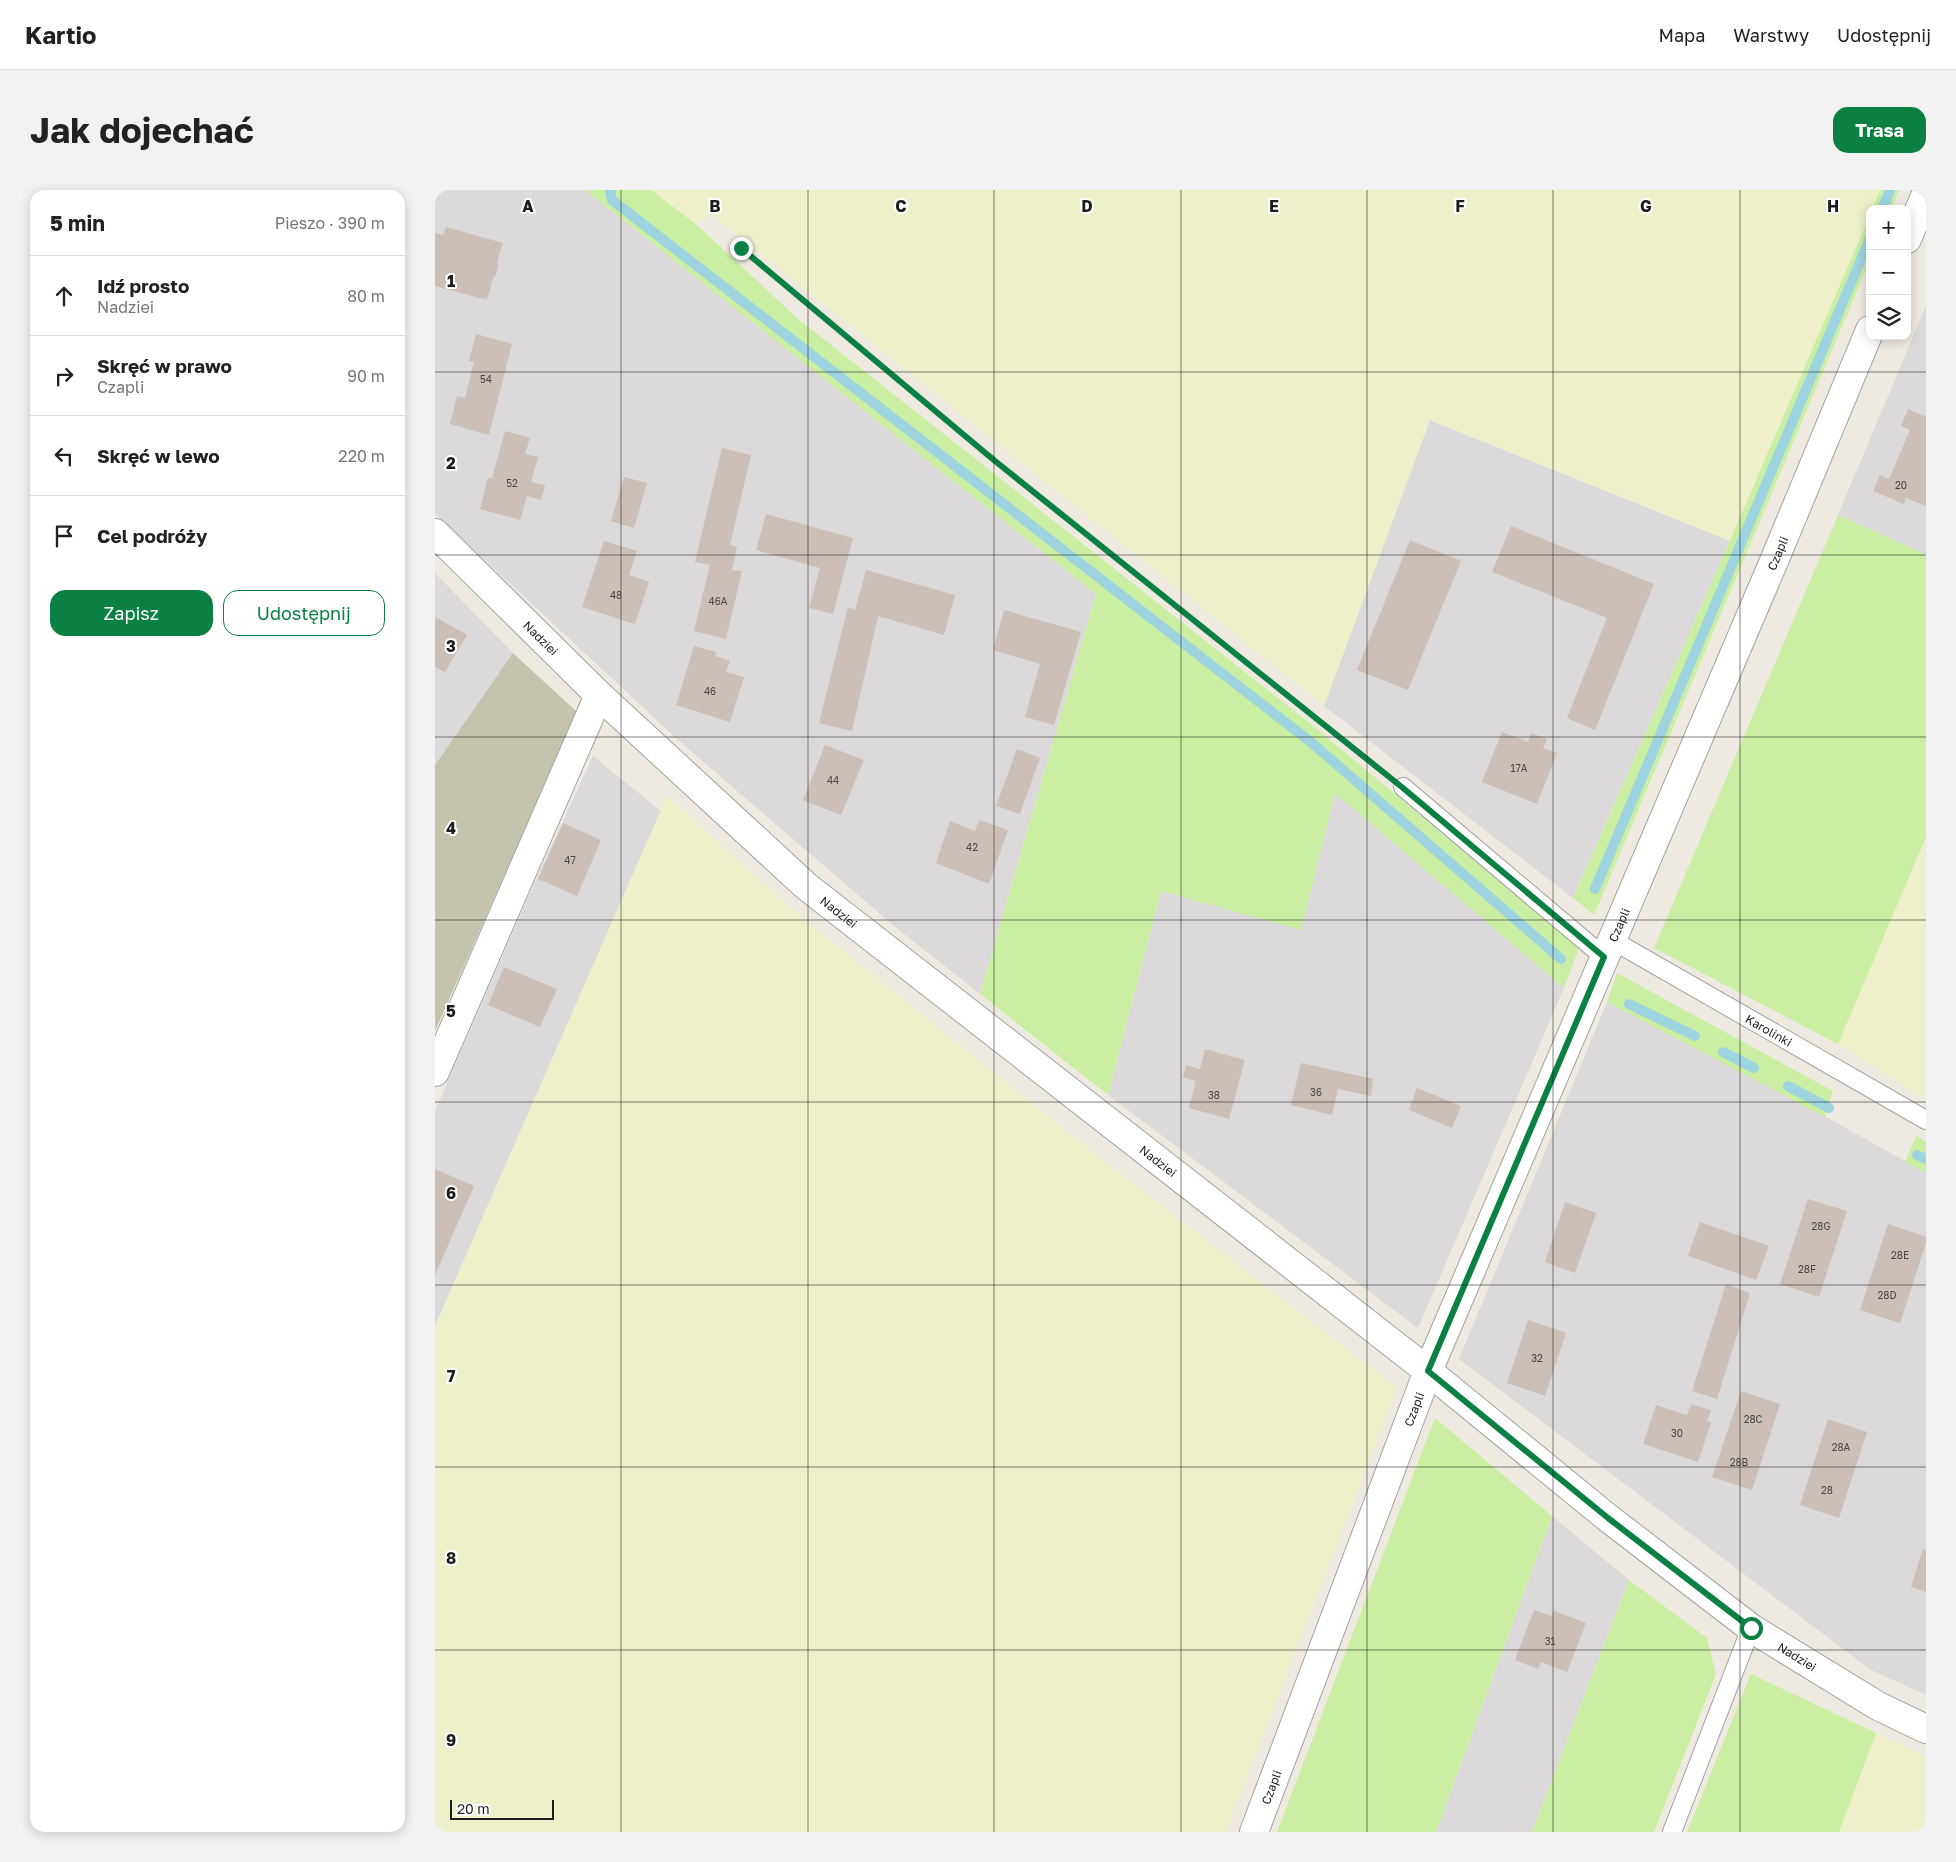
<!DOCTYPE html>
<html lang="pl">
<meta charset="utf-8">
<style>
body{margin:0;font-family:"Golos Text",sans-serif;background:#f2f2f2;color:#222}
.controls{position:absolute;right:15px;top:15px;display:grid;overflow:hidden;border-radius:10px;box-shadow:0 2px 12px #0003}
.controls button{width:45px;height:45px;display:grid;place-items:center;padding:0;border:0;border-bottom:1px solid #e0e0e0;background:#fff;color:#222;font:25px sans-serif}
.scale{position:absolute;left:15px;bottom:12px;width:104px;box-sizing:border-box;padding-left:5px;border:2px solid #1c1c1c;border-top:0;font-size:14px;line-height:18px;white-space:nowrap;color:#1c1c1c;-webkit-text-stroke:4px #fff;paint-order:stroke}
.stop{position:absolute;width:15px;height:15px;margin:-11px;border:4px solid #0b8043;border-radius:50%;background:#fff}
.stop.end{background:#0b8043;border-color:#fff;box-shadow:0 1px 5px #0008}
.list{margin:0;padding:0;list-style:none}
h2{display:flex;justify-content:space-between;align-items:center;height:65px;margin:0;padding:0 20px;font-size:21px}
h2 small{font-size:16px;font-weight:400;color:#767676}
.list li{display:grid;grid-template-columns:32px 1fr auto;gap:15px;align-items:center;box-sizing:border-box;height:80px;padding:0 20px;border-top:1px solid #e0e0e0}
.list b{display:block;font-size:19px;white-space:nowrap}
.list p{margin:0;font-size:16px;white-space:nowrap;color:#767676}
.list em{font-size:16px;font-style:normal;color:#767676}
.actions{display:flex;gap:10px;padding:15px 20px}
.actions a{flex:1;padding:11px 0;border:1px solid #0b8043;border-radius:15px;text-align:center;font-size:18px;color:#0b8043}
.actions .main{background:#0b8043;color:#fff}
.icon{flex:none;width:28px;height:28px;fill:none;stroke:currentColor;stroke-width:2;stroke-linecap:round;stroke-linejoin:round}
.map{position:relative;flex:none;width:1491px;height:1642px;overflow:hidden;border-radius:15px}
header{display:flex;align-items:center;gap:30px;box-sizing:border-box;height:70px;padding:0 25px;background:#fff;border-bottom:1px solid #e0e0e0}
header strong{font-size:24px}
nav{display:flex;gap:28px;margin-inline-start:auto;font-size:18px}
.intro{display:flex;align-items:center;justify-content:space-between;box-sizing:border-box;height:120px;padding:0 30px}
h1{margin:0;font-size:35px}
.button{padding:12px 22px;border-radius:15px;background:#0b8043;color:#fff;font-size:18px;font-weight:700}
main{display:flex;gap:30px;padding:0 30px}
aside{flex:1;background:#fff;border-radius:15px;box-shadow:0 2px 12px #0003}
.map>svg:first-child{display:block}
.residential{fill:#dbd9d9}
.construction{fill:#c4c3ac}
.farmland{fill:#eef0ca}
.grass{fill:#caeea2}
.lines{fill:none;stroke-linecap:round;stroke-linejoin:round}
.stream{stroke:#9dd4e0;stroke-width:10}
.building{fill:#cbbfb7}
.service-casing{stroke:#a3a3a3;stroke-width:20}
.minor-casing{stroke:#a3a3a3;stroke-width:30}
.tertiary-casing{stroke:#a3a3a3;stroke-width:30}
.path{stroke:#ff6c62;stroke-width:3;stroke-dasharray:2.5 2.5;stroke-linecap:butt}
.service{stroke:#fff;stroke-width:18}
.minor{stroke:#fff;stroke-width:28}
.tertiary{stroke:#fff;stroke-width:28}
.route{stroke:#0b8043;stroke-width:6}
.grid{fill:none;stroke:#1c1c1c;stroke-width:1;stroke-opacity:0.55}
.labels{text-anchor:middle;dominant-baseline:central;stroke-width:4;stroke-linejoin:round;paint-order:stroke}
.number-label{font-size:10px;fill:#484543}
.street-label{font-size:12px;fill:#1c1c1c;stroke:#fff}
.grid-label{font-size:16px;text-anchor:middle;font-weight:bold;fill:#1c1c1c;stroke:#fff;stroke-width:4;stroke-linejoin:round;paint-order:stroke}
</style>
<header>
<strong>Kartio</strong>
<nav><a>Mapa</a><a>Warstwy</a><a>Udostępnij</a></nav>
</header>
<div class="intro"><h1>Jak dojechać</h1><a class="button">Trasa</a></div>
<main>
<aside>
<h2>5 min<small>Pieszo · 390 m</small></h2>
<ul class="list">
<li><svg class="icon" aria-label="ahead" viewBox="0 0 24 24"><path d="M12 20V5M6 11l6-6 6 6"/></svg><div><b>Idź prosto</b><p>Nadziei</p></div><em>80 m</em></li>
<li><svg class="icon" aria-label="right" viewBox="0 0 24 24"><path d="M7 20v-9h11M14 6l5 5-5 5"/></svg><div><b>Skręć w prawo</b><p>Czapli</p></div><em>90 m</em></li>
<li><svg class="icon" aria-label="left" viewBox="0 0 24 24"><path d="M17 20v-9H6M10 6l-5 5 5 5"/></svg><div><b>Skręć w lewo</b></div><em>220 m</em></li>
<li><svg class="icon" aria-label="arrive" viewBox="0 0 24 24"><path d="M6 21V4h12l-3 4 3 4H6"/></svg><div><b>Cel podróży</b></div></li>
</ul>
<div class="actions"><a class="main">Zapisz</a><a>Udostępnij</a></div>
</aside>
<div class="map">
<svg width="1491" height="1642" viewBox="0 0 1491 1642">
<rect width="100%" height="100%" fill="#efeae1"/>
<g class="residential">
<polygon points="0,0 150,0 661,404 545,804 459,736 242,549 0,324"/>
<polygon points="1491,116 1491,365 1403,325"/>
<polygon points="995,230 1295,351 1138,708 889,516"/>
<polygon points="0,383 78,463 0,575"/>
<polygon points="158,566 226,621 0,1136 0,921 100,692"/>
<polygon points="900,602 1129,798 983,1138 673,905 726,701 866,739"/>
<polygon points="1172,812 1370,915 1491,983 1491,1505 1436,1480 1024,1169"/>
<polygon points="1117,1326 1194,1390 1097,1642 1001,1642"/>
</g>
<polygon class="construction" points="78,463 142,522 0,841 0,575"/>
<g class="farmland">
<polygon points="216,0 1445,0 1437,19 1435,19 1435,25 1295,351 995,230 889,516 275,23 262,35"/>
<polygon points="232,606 360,722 655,960 962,1198 791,1642 0,1642 0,1136"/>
<polygon points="1491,647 1491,910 1403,854"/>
<polygon points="1441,1543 1491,1566 1491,1642 1404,1642"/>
</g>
<g class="grass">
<polygon points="150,0 216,0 262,35 362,128 881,538 1144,758 1129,798 900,603 866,740 726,701 673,905 545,804 661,404"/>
<polygon points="1445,0 1464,0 1456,19 1437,19"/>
<polygon points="1435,25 1435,70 1159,725 1138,708 1295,351"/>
<polygon points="1403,325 1491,365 1491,647 1403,854 1219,758"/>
<polygon points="1182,783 1398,901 1390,927 1172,812"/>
<polygon points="1481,946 1491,952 1491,983 1470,972"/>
<polygon points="1000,1228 1117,1326 1001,1642 842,1642"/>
<polygon points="1194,1390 1272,1448 1281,1484 1219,1642 1097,1642"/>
<polygon points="1316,1484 1441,1543 1404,1642 1252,1642"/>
</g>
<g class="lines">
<g class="stream">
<polyline points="175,0 177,10 877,553 1126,769"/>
<polyline points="1447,19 1455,0"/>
<polyline points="1160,699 1435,48"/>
<polyline points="1194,814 1260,846"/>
<polyline points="1288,862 1319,878"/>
<polyline points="1353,896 1394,918"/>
<polyline points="1482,965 1491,969"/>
</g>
</g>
<g class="building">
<polygon points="11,37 68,53 62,72 63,76 61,85 58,88 52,110 0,96 0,43 8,45"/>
<polygon points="41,144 77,154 54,245 15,234 22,206 30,208 39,172 34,171"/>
<polygon points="1473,219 1491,227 1491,316 1471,308 1469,314 1438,301 1445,285 1454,289 1475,240 1466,236"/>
<polygon points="70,241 95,248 90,264 103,267 96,292 110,295 106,310 92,306 85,330 45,319 53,288 57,288"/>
<polygon points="287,258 316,265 295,355 302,357 297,380 307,381 291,449 259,441 275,375 260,372"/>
<polygon points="189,287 212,293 199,338 176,331"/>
<polygon points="331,324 418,348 398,424 374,418 385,378 321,360"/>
<polygon points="1076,336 1219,394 1160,540 1132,528 1172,428 1057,382"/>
<polygon points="975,350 1026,371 973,500 922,480"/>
<polygon points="169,351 202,361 194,385 214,392 200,434 147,417"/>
<polygon points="431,380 520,405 509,445 443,426 417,541 384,533 413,417 420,420"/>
<polygon points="569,420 646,442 619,535 590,527 605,474 558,460"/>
<polygon points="0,427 32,445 10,482 0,477"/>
<polygon points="259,456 281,462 280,466 295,471 291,482 309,487 295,532 241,515"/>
<polygon points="1067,542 1093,552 1096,543 1112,549 1108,558 1122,563 1102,614 1047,592"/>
<polygon points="390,555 429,570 406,625 368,610"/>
<polygon points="582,559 605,568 585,624 561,616"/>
<polygon points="544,630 573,640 554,694 501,673 515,631 540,641"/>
<polygon points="128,633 166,650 142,706 103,689"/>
<polygon points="69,777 122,799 105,837 53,815"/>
<polygon points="770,859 810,870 794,929 754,918 761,891 748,887 751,875 765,879"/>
<polygon points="866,873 938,889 936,906 903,899 897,925 856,915"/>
<polygon points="982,898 1026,916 1017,938 974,920"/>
<polygon points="0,979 39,996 0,1085"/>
<polygon points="1373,1009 1412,1021 1384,1107 1345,1094"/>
<polygon points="1130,1012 1161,1023 1140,1083 1110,1072"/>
<polygon points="1265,1032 1334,1056 1321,1090 1253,1066"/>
<polygon points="1453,1034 1491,1047 1491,1053 1465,1133 1425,1120"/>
<polygon points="1291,1094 1315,1103 1282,1209 1257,1201"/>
<polygon points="1093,1130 1131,1143 1110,1206 1072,1193"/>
<polygon points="1306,1201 1345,1214 1317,1300 1277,1287"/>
<polygon points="1256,1214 1276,1220 1272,1231 1276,1232 1263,1272 1208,1254 1221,1215 1252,1225"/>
<polygon points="1393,1229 1432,1242 1404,1328 1365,1315"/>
<polygon points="1488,1359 1491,1360 1491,1402 1476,1397"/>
<polygon points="1099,1420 1116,1426 1119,1421 1151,1433 1132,1482 1106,1472 1103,1479 1080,1470"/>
</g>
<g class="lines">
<defs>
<g id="service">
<polyline points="968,597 1169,767"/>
<path id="s1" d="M1177,750L1491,930"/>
<polyline points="1237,1642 1316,1438"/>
</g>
<g id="minor">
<polyline points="1472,49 1491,4"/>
<polyline points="0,882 164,505"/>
<path id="s2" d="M819,1642L993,1181L1339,371L1435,140"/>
</g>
<g id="tertiary">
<path id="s3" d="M0,343L164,505L371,696L993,1181L1173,1328L1316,1438L1443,1516L1491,1539"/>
</g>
</defs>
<use href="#service" class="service-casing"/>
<use href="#minor" class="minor-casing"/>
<use href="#tertiary" class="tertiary-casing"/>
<polyline class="path" points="306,58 560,271 947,581"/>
<use href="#service" class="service"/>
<use href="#minor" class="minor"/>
<use href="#tertiary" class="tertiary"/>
</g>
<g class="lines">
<polyline class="route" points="306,58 560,271 968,598 1169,767 993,1181 1173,1328 1316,1438"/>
</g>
<path class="grid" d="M186,0V1642M373,0V1642M559,0V1642M746,0V1642M932,0V1642M1118,0V1642M1305,0V1642M0,182H1491M0,365H1491M0,547H1491M0,730H1491M0,912H1491M0,1095H1491M0,1277H1491M0,1460H1491"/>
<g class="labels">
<g class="number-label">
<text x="51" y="189">54</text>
<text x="77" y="293">52</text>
<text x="1466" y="295">20</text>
<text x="181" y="405">48</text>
<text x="283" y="411">46A</text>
<text x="275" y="501">46</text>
<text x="1084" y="578">17A</text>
<text x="398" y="590">44</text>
<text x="537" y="657">42</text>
<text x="135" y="670">47</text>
<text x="881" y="902">36</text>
<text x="779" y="905">38</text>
<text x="1386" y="1036">28G</text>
<text x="1465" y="1065">28E</text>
<text x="1372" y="1079">28F</text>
<text x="1452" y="1105">28D</text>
<text x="1102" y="1168">32</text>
<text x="1318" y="1229">28C</text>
<text x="1242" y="1243">30</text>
<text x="1406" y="1257">28A</text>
<text x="1304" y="1272">28B</text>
<text x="1392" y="1300">28</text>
<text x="1115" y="1451">31</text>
</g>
<g class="street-label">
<text stroke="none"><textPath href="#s2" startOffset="1382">Czapli</textPath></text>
<text stroke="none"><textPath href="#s3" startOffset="149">Nadziei</textPath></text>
<text stroke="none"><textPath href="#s3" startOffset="554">Nadziei</textPath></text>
<text stroke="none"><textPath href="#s2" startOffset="978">Czapli</textPath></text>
<text stroke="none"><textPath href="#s1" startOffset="181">Karolinki</textPath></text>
<text stroke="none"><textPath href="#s3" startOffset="959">Nadziei</textPath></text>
<text stroke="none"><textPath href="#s2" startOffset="452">Czapli</textPath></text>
<text stroke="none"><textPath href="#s3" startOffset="1768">Nadziei</textPath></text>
<text stroke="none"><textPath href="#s2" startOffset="48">Czapli</textPath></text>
</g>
</g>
<g class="grid-label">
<text x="93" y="22">A</text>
<text x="280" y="22">B</text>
<text x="466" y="22">C</text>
<text x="652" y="22">D</text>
<text x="839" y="22">E</text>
<text x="1025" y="22">F</text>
<text x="1211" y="22">G</text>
<text x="1398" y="22">H</text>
<text x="16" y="97">1</text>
<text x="16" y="279">2</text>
<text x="16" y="462">3</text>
<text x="16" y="644">4</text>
<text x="16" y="827">5</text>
<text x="16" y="1009">6</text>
<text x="16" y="1192">7</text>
<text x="16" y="1374">8</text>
<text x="16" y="1556">9</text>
</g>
</svg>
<div class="controls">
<button>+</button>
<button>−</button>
<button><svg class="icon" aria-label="layers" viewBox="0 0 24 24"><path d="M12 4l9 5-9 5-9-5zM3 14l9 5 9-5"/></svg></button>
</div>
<div class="scale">20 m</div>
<div class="stop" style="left:1316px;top:1438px"></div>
<div class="stop end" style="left:306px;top:58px"></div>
</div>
</main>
